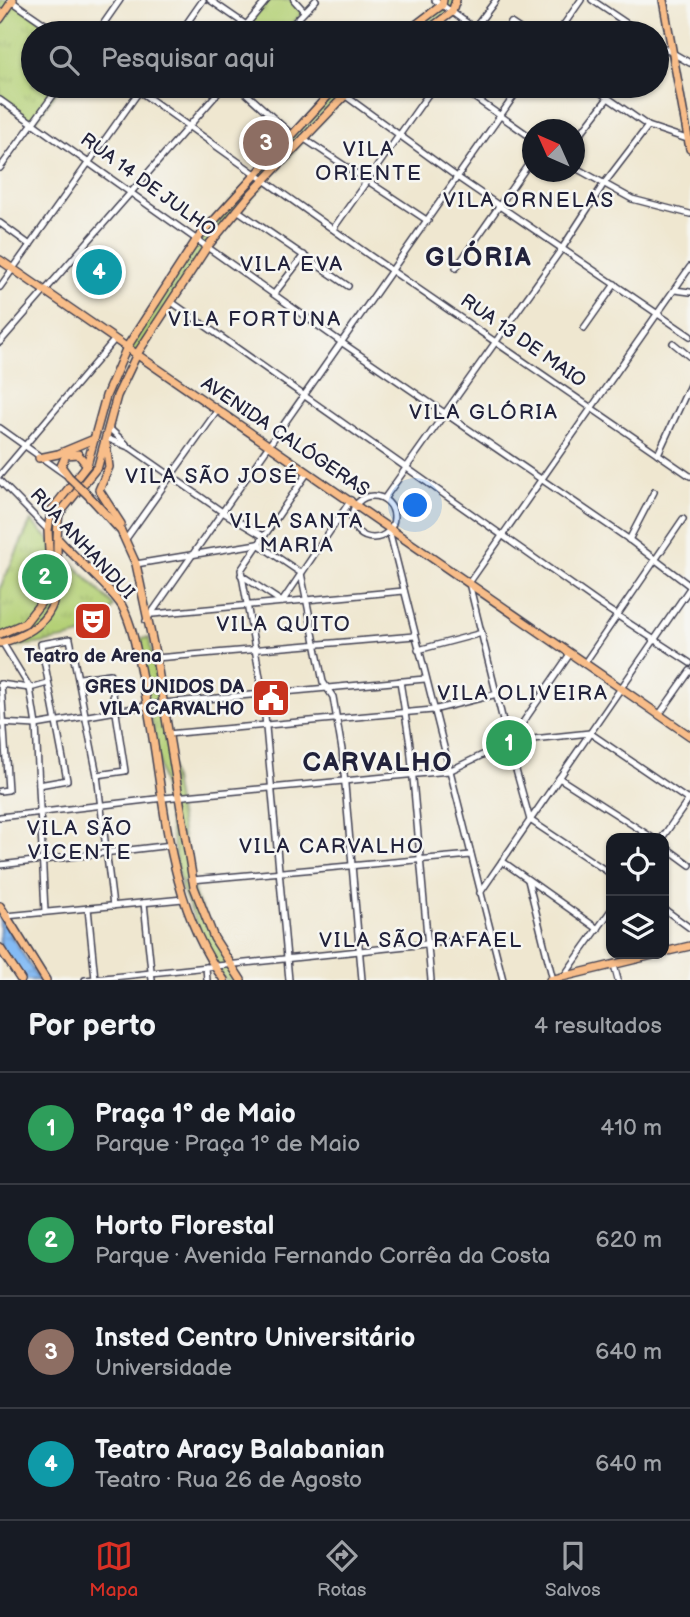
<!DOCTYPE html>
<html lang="pt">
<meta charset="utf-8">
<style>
body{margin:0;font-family:"Balsamiq Sans",sans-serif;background:#242831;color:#f1f3f6}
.controls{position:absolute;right:21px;bottom:21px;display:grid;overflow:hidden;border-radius:14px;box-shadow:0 2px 5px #0004}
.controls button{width:63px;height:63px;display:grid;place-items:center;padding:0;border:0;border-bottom:2px solid #363941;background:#171b24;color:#f1f3f6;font:35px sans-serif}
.compass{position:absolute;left:522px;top:119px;width:63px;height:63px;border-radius:50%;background:#171b24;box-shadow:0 2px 5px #0004;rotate:315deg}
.you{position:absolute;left:416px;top:506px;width:24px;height:24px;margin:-18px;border:5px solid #fff;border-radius:50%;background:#1a73e8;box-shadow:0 0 0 10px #1a73e833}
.badge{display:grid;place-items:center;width:46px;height:46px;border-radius:50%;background:#d93025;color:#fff;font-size:23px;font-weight:700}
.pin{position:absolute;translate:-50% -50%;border:4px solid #fff;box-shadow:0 2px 7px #0006}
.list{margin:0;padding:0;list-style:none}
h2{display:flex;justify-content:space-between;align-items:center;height:91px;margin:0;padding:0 28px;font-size:30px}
h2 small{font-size:23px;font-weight:400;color:#9ea1a6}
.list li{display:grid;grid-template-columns:46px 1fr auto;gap:21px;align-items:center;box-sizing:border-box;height:112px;padding:0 28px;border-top:2px solid #363941}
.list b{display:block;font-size:26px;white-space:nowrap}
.list p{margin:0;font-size:23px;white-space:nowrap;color:#9ea1a6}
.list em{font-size:23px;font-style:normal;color:#9ea1a6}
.icon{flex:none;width:38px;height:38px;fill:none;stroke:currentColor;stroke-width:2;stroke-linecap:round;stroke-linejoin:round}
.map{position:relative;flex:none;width:690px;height:980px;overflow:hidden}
.search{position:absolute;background:#171b24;box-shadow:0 2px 5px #0004;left:21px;right:21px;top:21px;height:77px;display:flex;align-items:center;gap:18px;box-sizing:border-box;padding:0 24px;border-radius:38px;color:#9ea1a6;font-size:26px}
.sheet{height:539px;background:#171b24}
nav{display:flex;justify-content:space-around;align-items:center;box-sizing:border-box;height:98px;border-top:2px solid #363941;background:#171b24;font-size:19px;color:#9ea1a6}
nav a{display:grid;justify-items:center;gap:4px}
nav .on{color:#d93025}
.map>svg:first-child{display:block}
.grass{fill:url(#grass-tufts);stroke:#6b7958;stroke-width:2}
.water{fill:url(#water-ripples);stroke:#536e98;stroke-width:2}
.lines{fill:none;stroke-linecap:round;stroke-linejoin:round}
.minor-casing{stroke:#414051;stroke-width:8}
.major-casing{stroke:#414051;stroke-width:10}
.minor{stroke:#fff;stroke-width:5}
.major{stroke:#f8bd89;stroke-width:7}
.major-bridge-casing{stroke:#414051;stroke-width:10;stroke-linecap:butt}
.major-bridge{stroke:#f8bd89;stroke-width:7}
.labels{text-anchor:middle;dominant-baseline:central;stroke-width:5;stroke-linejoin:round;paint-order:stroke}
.street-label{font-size:19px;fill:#22223b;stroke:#f6f6f2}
.poi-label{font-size:19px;font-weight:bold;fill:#22223b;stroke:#f6f6f2}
.neighbourhood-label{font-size:21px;letter-spacing:2px;fill:#22223b;stroke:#f6f6f2}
.district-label{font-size:26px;font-weight:bold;letter-spacing:2px;fill:#22223b;stroke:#f6f6f2}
</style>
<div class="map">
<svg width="690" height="980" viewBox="0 0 690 980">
<defs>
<pattern id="grass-tufts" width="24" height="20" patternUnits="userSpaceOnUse" patternTransform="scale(1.75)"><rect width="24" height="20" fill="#b4d076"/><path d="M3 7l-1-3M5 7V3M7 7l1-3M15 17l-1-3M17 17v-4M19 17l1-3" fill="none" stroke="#9ab267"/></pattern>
<pattern id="water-ripples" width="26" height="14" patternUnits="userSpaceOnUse" patternTransform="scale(1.75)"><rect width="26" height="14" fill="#84bbf4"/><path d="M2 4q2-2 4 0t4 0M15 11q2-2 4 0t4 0" fill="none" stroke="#72a0d2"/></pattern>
</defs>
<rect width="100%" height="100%" fill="#f6f6f2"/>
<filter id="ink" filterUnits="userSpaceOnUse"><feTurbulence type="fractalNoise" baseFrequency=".0143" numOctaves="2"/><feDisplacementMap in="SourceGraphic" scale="14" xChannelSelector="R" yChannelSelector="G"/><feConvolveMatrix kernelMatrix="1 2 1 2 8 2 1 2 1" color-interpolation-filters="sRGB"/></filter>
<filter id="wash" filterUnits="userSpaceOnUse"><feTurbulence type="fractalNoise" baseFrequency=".00686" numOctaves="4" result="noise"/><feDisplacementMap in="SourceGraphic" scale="28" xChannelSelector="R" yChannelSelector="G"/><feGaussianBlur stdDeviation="1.57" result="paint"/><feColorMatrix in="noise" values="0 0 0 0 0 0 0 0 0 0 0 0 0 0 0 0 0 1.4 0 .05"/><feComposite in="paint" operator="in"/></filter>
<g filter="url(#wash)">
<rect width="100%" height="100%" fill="#efe7d0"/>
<g class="grass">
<polygon points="0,0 13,0 58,33 33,33 33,86 60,86 34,123 0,100"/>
<polygon points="267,0 294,0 304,11 284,33 258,33 246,25"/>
<polygon points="443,0 456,0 454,7 424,33 405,33"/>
<polygon points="337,86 354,86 214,238 137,354 127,347 197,239"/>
<path d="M31,521L114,606C110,613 104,623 98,628C84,638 17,648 0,647V588Z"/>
<polygon points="149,638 190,879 180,882 137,639"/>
<circle cx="509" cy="742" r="9"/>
<polygon points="192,882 196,898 239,980 225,980 215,966 180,885"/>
</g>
<polygon class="water" points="0,917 39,980 22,980 0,945"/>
</g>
<g filter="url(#ink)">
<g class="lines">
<defs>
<g id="minor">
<polyline points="10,0 58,33"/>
<polyline points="210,0 258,33"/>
<polyline points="294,0 304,11"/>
<polyline points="435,0 481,33"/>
<polyline points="592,0 641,33"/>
<polyline points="246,25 267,0"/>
<polyline points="474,29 496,0"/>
<polyline points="97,33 120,0"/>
<polyline points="180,33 203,0"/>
<polyline points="284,33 316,0"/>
<polyline points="505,33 511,23 520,29 518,33"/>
<polyline points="558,33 581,0"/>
<polyline points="657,44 690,63"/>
<polyline points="132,86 369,255 690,476"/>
<polyline points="238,86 290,133"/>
<polyline points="332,86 457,177 690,336"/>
<polyline points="458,86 532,138"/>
<polyline points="591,86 648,126 690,140"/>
<polyline points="0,100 341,342 627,538 690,586"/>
<polyline points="303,138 428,221"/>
<polyline points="574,142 608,98"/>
<polyline points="574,167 632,199 690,214"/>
<polyline points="0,168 60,86"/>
<polyline points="237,210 348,286"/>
<polyline points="0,223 30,245"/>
<polyline points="333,229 434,86"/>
<polyline points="456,268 532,159"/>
<polyline points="0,287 143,86"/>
<polyline points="675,290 690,292"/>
<polyline points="274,294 304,255"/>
<polyline points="173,303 598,603 690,663"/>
<polyline points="584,328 615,284"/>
<polyline points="0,342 224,86"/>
<polyline points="673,343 690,357"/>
<polyline points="0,428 66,475"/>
<polyline points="109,428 126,444"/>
<polyline points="106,438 131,448 221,511 263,536"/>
<polyline points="658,454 690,385"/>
<polyline points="0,475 115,339"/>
<polyline points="0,481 48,530"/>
<circle cx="373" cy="517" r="21"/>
<polyline points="384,499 563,247 603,185 648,126"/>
<polyline points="389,530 503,980"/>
<polyline points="126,539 217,411"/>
<polyline points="629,540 654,492"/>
<polyline points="258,544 301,573 323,682 333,697 342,750 362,980"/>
<polyline points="136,564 257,544"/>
<polyline points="241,575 282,602 351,500"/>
<polyline points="153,614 404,591"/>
<polyline points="146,621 521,86"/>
<polyline points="2,642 30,688 36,725 45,912"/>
<polyline points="418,650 482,633"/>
<polyline points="156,658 415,636"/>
<polyline points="584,664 683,519"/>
<polyline points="80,678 110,674 125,771 97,775"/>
<polyline points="400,681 410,745 431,980"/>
<polyline points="0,684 30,688 48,683"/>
<polyline points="659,715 690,671"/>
<polyline points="0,723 36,725 163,703 425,679"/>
<circle cx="509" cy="742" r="14"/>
<polyline points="505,729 469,583 690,267"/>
<polyline points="517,731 570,654"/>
<polyline points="167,734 433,710 497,694"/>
<polyline points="523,740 590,733 688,800"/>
<polyline points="512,756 530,820 611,874"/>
<polyline points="559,778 653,838"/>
<polyline points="39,785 67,780 41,644 70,639 97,775 113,906"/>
<polyline points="0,791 8,790 1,684"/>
<polyline points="0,817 164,798 449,771 497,748"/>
<polyline points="662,838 690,798"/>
<polyline points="664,846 690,865"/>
<polyline points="502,861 598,929"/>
<polyline points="0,865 172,845"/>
<polyline points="192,880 471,855"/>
<polyline points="528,880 553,980"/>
<polyline points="480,893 690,588"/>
<polyline points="144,903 152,980"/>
<polyline points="88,908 95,979"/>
<polyline points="664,909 690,928"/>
<polyline points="6,916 183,899"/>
<polyline points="614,965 618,980"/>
<polyline points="206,967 207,980"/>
<polyline points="564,976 611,910"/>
<polyline points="85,980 492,937"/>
<polyline points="289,980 263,694 241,570 308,472"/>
</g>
<g id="major">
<polyline points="663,0 690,149"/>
<polyline points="0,19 13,0"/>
<polyline points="405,33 442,5 443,0"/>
<polyline points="424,33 452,12 456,0"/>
<polyline points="0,260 690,736"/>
<polyline points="106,444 109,467 99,490 121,524"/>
<polyline points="39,458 58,454 94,439"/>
<polyline points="69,477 61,466 66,455 78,454 87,465"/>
<polyline points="88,495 121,531 136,564 156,658 194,887 214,938 241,980"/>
<path d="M59,540C75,558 110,587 122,606C134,628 138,659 143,683C165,782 162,896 224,980"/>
<polyline points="0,634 25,623 47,595 50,573 48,530 51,511 87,465 106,396 127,347 197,239 337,86"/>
<path d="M0,643C79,622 50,571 59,514L98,466L117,396L137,354L207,247L251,194L354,86"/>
<polyline points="0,906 46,980"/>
<polyline points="0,948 21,980"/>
<polyline points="664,952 690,946"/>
<polyline points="550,980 657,954"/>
</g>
</defs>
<use href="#minor" class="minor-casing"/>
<use href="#major" class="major-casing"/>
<use href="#minor" class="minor"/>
<use href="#major" class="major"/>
<defs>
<polyline id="major-bridge" points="69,477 88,495"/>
</defs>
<use href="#major-bridge" class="major-bridge-casing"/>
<use href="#major-bridge" class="major-bridge"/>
</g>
</g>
<defs>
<symbol id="theatre-square" viewBox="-11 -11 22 22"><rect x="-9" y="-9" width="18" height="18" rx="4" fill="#c8321e" stroke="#f6f6f2"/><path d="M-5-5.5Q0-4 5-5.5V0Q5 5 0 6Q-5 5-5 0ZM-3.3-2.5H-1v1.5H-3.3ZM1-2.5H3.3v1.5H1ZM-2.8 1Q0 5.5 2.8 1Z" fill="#fff"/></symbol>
<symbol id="civic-square" viewBox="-11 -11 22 22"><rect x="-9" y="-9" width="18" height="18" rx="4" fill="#c8321e" stroke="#f6f6f2"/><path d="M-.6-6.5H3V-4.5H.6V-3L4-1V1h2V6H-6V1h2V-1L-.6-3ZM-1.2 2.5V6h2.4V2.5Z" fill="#fff"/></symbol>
</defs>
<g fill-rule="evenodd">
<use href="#theatre-square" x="71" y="599" width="44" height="44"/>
<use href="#civic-square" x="249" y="676" width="44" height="44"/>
</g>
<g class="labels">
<g class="street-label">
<text transform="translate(148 185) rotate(36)">RUA 14 DE JULHO</text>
<text transform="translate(523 341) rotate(35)">RUA 13 DE MAIO</text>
<text transform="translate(285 437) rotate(34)">AVENIDA CALÓGERAS</text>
<text transform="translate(82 544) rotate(47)">RUA ANHANDUI</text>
</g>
<g class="poi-label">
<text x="93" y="656">Teatro de Arena</text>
<text x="244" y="687" text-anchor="end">GRES UNIDOS DA<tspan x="244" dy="22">VILA CARVALHO</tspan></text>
</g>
<g class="neighbourhood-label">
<text x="369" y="149">VILA<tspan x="369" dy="24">ORIENTE</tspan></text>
<text x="529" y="200">VILA ORNELAS</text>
<text x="292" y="264">VILA EVA</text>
<text x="255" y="319">VILA FORTUNA</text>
<text x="484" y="412">VILA GLÓRIA</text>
<text x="212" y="476">VILA SÃO JOSÉ</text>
<text x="297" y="521">VILA SANTA<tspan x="297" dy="24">MARIA</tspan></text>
<text x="284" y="624">VILA QUITO</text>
<text x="523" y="693">VILA OLIVEIRA</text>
<text x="80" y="828">VILA SÃO<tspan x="80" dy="24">VICENTE</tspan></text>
<text x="332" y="846">VILA CARVALHO</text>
<text x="421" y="940">VILA SÃO RAFAEL</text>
</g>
<g class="district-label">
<text x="479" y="258">GLÓRIA</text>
<text x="378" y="763">CARVALHO</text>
</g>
</g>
</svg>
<div class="controls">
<button><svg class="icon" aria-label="locate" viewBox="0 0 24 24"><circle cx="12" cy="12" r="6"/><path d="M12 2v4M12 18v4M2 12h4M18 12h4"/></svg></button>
<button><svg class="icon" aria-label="layers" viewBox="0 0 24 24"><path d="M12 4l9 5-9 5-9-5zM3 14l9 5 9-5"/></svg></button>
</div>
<svg class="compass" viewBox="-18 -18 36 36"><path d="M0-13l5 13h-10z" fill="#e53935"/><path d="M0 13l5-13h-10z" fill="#9ea1a6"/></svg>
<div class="you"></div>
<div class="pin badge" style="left:509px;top:743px;background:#2e9e5b">1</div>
<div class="pin badge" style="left:45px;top:577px;background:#2e9e5b">2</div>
<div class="pin badge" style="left:266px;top:143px;background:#8d6e63">3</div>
<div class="pin badge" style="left:99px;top:272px;background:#0f9aa8">4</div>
<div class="search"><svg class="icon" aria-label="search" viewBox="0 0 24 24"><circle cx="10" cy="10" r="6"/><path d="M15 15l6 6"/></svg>Pesquisar aqui</div>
</div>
<section class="sheet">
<h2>Por perto<small>4 resultados</small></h2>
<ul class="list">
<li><span class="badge" style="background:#2e9e5b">1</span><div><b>Praça 1º de Maio</b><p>Parque · Praça 1º de Maio</p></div><em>410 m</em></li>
<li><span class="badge" style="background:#2e9e5b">2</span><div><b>Horto Florestal</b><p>Parque · Avenida Fernando Corrêa da Costa</p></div><em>620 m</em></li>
<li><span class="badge" style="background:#8d6e63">3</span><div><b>Insted Centro Universitário</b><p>Universidade</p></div><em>640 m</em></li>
<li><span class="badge" style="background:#0f9aa8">4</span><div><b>Teatro Aracy Balabanian</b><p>Teatro · Rua 26 de Agosto</p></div><em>640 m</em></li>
</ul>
</section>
<nav>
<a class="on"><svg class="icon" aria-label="map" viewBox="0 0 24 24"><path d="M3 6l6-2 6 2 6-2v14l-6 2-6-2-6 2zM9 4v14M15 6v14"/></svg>Mapa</a>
<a><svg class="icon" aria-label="directions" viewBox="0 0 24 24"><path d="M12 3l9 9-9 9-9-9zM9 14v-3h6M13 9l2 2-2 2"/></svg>Rotas</a>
<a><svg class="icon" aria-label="saved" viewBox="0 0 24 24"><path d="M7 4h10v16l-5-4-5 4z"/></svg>Salvos</a>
</nav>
